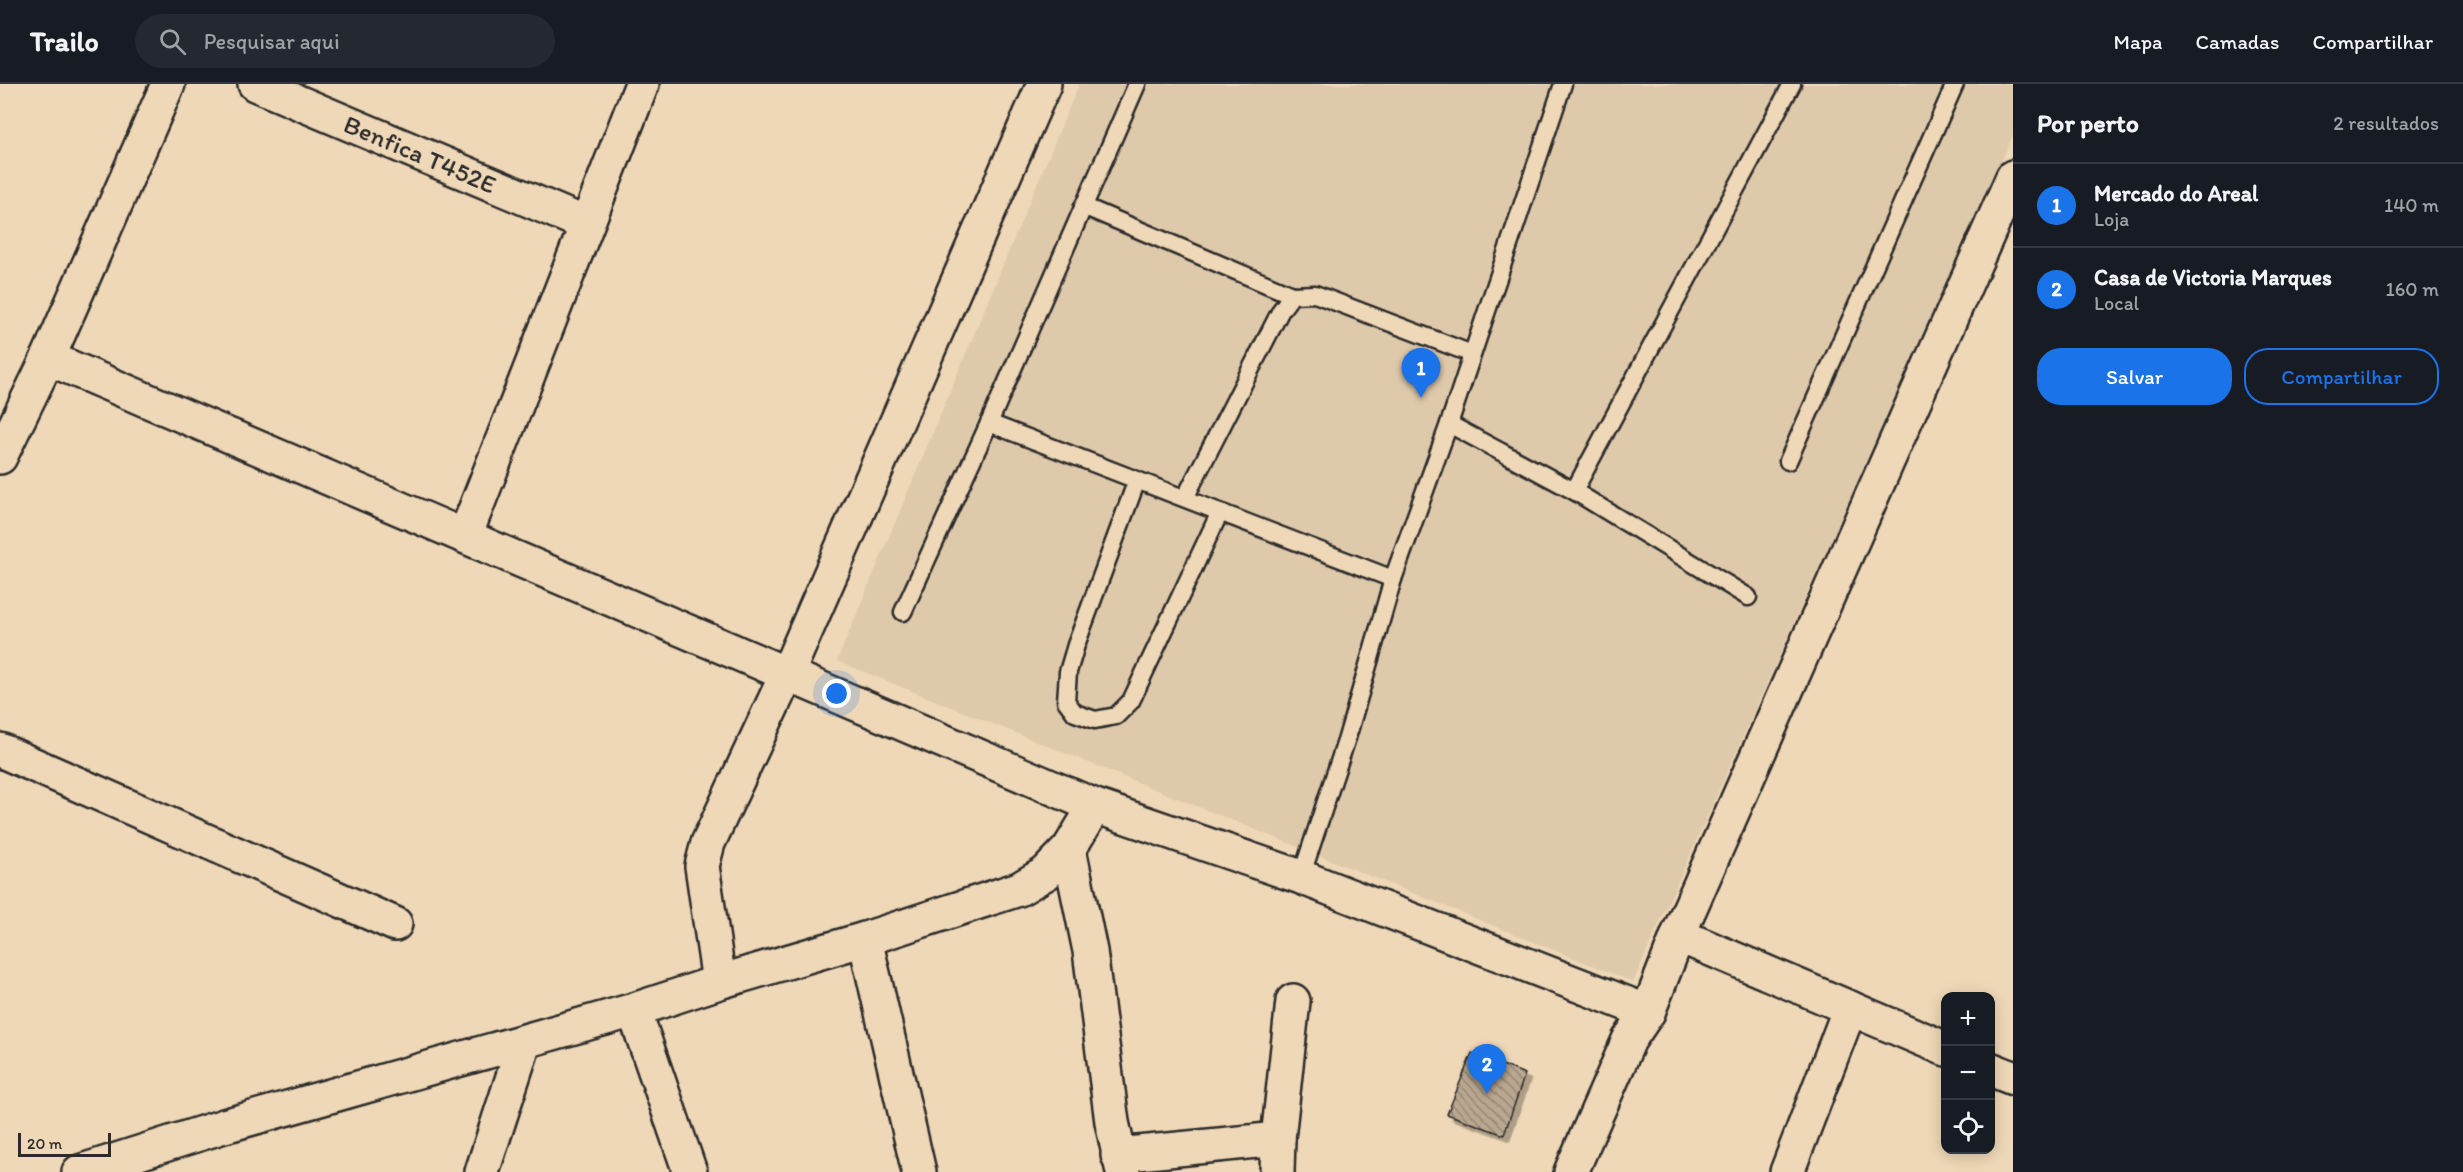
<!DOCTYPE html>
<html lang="pt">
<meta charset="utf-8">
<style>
body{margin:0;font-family:Itim,sans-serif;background:#242831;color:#f1f3f6}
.controls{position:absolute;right:18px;bottom:18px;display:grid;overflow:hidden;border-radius:12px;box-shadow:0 3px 15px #0003}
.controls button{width:54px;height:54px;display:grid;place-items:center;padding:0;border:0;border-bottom:2px solid #363941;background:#171b24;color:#f1f3f6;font:30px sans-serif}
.scale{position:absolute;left:18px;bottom:15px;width:93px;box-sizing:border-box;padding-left:6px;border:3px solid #2b2b2b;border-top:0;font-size:16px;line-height:21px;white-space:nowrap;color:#2b2b2b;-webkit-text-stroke:4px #efd8b7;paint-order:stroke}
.you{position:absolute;left:837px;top:610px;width:21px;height:21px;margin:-15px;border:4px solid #fff;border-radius:50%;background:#1a73e8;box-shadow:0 0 0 9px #1a73e833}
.badge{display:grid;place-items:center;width:39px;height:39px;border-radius:50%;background:#1a73e8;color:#fff;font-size:20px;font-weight:700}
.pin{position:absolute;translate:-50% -50px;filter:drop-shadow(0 2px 3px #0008)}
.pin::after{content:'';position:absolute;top:32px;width:21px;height:18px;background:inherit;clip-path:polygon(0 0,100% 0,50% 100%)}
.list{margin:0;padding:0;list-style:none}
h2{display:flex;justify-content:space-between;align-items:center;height:78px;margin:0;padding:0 24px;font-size:26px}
h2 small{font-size:20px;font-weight:400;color:#9ea1a6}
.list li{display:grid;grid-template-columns:39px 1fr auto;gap:18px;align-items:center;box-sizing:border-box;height:84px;padding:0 24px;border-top:2px solid #363941}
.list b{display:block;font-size:22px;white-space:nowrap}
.list p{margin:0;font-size:20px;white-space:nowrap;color:#9ea1a6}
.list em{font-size:20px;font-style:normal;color:#9ea1a6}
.actions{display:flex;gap:12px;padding:18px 24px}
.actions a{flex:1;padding:14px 0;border:2px solid #1a73e8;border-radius:24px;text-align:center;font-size:21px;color:#1a73e8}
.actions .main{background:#1a73e8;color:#fff}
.icon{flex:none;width:33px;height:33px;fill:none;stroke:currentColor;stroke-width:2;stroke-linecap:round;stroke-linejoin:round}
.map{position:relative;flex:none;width:2013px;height:1088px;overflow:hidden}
header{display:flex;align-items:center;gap:36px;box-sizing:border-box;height:84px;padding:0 30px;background:#171b24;border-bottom:2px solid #363941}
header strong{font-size:28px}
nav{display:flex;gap:33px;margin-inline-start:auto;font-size:21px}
.search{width:420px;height:54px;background:#242831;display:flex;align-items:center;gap:15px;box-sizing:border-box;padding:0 21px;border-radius:33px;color:#9ea1a6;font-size:22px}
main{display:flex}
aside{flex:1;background:#171b24}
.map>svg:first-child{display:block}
.built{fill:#dfc9ab}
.building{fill:url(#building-back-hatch);stroke:#2b2b2b;stroke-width:1.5;filter:url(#shadow)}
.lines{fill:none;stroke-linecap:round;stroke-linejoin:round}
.lane-casing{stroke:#2b2b2b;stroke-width:21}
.street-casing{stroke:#2b2b2b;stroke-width:38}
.lane{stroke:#efd8b7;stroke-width:16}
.street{stroke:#efd8b7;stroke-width:33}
.labels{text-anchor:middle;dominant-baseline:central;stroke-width:4.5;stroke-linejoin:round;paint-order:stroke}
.street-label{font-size:26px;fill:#2b2b2b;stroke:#efd8b7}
</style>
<header>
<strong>Trailo</strong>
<div class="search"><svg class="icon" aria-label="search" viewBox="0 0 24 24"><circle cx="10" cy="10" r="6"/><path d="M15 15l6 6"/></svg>Pesquisar aqui</div>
<nav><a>Mapa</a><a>Camadas</a><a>Compartilhar</a></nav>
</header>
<main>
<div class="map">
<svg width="2013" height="1088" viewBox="0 0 2013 1088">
<defs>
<pattern id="building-back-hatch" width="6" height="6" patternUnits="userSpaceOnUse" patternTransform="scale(1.5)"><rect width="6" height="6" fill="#b9a790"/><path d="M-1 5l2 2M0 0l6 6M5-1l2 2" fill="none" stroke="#978876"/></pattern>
<filter id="shadow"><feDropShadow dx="5.5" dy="5.5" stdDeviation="0" flood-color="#0004"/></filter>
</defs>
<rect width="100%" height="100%" fill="#efd8b7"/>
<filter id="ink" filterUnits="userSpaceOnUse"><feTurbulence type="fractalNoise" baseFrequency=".0167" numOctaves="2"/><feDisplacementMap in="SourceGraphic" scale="12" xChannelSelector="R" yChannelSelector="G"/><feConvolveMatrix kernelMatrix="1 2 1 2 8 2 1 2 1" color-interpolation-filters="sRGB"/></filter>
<g filter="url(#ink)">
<polygon class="built" points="1079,0 2013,0 2013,51 1633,898 837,577"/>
<polygon class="building" points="1472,969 1525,990 1504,1051 1447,1030"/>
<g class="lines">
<defs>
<g id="lane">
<polyline points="1083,122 1292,211"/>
<polyline points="989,339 1393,495"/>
<polyline points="1449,340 1574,407 1748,513"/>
<polyline points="1788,377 1955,0"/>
<polyline points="1137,396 1076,561 1068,588 1066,617 1075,629 1095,636 1116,632 1131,617 1220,428"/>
<polyline points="1574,407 1792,0"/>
<polyline points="1185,414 1281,226 1292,211 1315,210 1472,270"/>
<polyline points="903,528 990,337 1137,0"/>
<polyline points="1301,793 1347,654 1393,495 1449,340 1563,0"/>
</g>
<g id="street">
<polyline points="255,0 586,140"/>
<polyline points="48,274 1095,722 1301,793 1648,928"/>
<polyline points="0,373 48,274 168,0"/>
<polyline points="465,452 642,0"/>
<polyline points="0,666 395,840"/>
<polyline points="1069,765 1090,867 1112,1038 1123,1088"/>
<polyline points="1678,851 1946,965"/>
<polyline points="865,855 919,1088"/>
<polyline points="719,898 702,782 708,759 787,590 1044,0"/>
<polyline points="634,926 690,1088"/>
<polyline points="1990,985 2013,994"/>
<polyline points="1118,1071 1278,1055"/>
<polyline points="79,1088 224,1042 634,926 719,898 865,855 1019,805 1046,789 1069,765 1095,722"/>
<polyline points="482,1088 524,959"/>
<polyline points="1277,1088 1278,1055 1293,917"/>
<polyline points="1571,1088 1629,956 1648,928 1678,851 2013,93"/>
<polyline points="1787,1088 1850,924"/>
</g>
</defs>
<use href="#lane" class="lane-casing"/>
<use href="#street" class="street-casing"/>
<use href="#lane" class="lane"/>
<use href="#street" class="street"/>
</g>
</g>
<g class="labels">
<g class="street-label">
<text transform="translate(420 70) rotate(23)">Benfica T452E</text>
</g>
</g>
</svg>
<div class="controls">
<button>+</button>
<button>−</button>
<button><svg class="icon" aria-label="locate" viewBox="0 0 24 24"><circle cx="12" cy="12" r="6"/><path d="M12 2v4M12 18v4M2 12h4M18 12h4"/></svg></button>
</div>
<div class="scale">20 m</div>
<div class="you"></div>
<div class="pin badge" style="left:1421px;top:314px">1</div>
<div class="pin badge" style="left:1487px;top:1010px">2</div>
</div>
<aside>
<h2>Por perto<small>2 resultados</small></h2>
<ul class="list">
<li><span class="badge">1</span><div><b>Mercado do Areal</b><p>Loja</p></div><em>140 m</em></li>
<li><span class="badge">2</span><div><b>Casa de Victoria Marques</b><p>Local</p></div><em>160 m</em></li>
</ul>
<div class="actions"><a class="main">Salvar</a><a>Compartilhar</a></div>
</aside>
</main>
